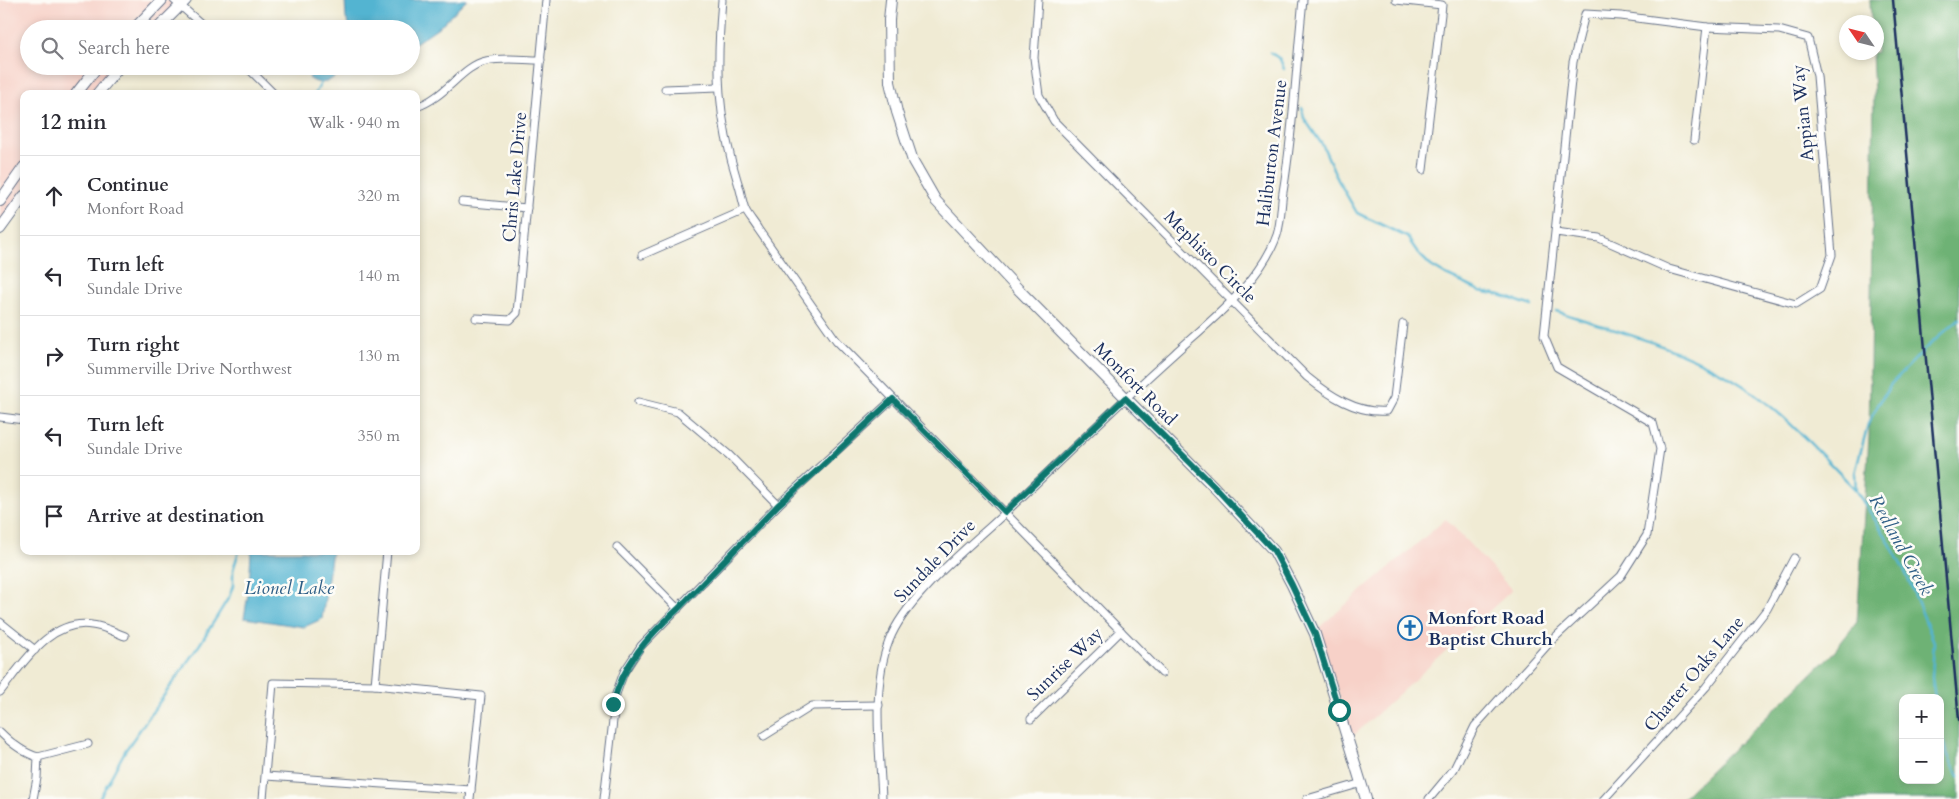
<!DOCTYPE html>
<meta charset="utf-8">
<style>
body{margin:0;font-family:Cardo,serif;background:#f2f2f3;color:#2b2b33}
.controls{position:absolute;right:15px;bottom:15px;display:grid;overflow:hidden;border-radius:10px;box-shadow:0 2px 8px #0003}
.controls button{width:45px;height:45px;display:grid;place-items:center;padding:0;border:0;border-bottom:1px solid #e1e1e2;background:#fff;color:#2b2b33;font:25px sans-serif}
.compass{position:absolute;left:1839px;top:15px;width:45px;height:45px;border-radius:50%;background:#fff;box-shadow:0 2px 8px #0003;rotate:305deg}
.stop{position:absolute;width:15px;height:15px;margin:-11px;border:4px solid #0f766e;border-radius:50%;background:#fff}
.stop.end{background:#0f766e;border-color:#fff;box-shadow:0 1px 5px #0008}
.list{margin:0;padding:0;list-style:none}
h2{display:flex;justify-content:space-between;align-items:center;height:65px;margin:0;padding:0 20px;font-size:21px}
h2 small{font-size:16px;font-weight:400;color:#7c7c81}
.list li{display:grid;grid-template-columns:32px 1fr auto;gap:15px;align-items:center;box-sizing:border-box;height:80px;padding:0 20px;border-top:1px solid #e1e1e2}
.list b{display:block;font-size:19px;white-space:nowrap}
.list p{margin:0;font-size:16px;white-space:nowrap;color:#7c7c81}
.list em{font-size:16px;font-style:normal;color:#7c7c81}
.icon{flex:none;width:28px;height:28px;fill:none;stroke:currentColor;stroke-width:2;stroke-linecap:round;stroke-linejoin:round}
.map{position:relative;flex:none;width:1959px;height:799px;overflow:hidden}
.search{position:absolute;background:#fff;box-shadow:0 2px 8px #0003;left:20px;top:20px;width:400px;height:55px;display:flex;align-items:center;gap:12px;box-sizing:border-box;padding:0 18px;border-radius:28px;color:#7c7c81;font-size:19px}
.panel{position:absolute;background:#fff;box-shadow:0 2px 8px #0003;left:20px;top:90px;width:400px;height:465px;border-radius:10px}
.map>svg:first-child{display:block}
.built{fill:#f7d1c8}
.forest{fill:#6eb275;stroke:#44706a;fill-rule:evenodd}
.water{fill:#52b4d1;stroke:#367298}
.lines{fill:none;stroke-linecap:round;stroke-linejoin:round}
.stream{stroke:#52b4d1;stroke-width:2.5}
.street-casing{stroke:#667187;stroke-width:9}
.secondary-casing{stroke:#667187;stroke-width:12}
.street{stroke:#fff;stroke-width:7}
.secondary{stroke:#fff;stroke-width:10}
.rail{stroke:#1b2f5e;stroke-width:2.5}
.route{stroke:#0f766e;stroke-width:6}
.labels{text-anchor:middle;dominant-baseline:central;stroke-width:5;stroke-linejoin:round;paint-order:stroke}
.street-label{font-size:18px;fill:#1b2f5e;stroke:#fdfcf7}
.poi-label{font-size:18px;font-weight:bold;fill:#1b2f5e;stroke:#fdfcf7;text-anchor:start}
.water-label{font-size:19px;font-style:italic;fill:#2e5e86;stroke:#fdfcf7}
</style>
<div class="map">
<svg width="1959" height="799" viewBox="0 0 1959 799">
<rect width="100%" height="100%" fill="#fdfcf7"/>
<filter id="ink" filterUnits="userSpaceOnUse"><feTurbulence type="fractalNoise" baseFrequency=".02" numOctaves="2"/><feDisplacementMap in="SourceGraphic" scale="10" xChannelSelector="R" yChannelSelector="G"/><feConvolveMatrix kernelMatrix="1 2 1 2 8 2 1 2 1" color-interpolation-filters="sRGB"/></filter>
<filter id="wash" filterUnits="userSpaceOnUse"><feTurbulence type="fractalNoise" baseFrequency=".0096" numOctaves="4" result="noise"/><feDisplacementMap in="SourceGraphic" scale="20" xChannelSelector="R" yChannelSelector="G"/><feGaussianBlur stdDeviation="1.12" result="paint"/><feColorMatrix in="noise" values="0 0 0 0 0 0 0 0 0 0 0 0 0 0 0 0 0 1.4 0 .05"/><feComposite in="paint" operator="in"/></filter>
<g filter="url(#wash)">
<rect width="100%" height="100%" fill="#f0ebd4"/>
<g class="built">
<polygon points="0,0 183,0 154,29 29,29 29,66 118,66 92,94 24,94 24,191 0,225"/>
<polygon points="1446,519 1512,590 1351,738 1335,681 1316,630"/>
</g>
<path class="forest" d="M1870,0H1959V799H1681L1831,655L1857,622L1869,437L1874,93L1872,53L1876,52V22H1871ZM1903,698H1940V780H1903Z"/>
<g class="water">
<polygon points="345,0 467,0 440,26 411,46 411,29 352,29 346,19"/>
<path d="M315,66H344C335,79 323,89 309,78Z"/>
<polygon points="251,551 332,551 322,619 304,627 244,618 249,588"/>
</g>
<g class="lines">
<g class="stream">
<polyline points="1271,53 1280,59 1284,69"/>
<polyline points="315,94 321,83"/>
<polyline points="1302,108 1304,118 1323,146 1338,180 1357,213 1407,237 1418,253 1431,266 1446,275 1480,291 1500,295 1532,306"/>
<path d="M1556,311C1625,334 1700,352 1759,397C1794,424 1824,458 1855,489"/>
<polyline points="1935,698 1932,678 1934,642 1907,576 1887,538 1856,491 1855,473 1868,424 1878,405 1891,384 1927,347 1959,319"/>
<path d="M1940,728C1943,746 1949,761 1959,776"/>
<polyline points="99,799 125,751 200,644 229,597 233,586 233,570 239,551"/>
</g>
</g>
</g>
<g filter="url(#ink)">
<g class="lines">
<defs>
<g id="street">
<polyline points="174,0 207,29"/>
<path d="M722,0C716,68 717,117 738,183C741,191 742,201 745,209C748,216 754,222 758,229L836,340L1162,673"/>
<path d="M1038,0L1034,58L1039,95L1054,121L1307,377C1329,395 1357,414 1387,411L1394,398L1403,324"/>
<polyline points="1396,0 1442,5 1423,170"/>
<polyline points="246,66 274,94"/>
<polyline points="665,89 718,87"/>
<path d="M416,107C445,98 462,66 486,61C503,57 523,60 541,60"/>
<polyline points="1694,140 1707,27"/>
<polyline points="462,202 527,208"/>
<polyline points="642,255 745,210"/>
<polyline points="476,318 510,320 517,313 546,0"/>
<polyline points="638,402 678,412 729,455 778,505"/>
<polyline points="0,417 24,420"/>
<polyline points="617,547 678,609"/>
<polyline points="0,622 35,650"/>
<polyline points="375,685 387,551"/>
<path d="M0,692C22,665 50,618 92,625C103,626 114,632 125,636"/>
<polyline points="1031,719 1121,631"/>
<path d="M0,732C11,743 23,753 38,757L88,744"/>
<polyline points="764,736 812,706 879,705"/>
<polyline points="266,776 471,790"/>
<polyline points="33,799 37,778 38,757"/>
<polyline points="263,799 273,683 375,685 481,696 470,799"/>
<polyline points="604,799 616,694 624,672 641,646 778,505 893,399"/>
<path d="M882,799C880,750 871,688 889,641C906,596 970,546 1005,513C1061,460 1116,406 1174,354C1209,322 1261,282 1277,235C1281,223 1281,205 1283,192C1294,128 1296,64 1303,0"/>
<polyline points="1307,799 1362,783"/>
<polyline points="1429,799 1454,769 1475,726 1551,641 1621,576 1647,535 1660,449 1653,423 1557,367 1544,336 1573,62 1585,14 1621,16 1707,27 1779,30 1808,38 1817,76 1832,255 1820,289 1796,304 1669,269 1599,238 1556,232"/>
<polyline points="1604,799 1706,687 1767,609 1794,558"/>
</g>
<g id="secondary">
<polyline points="891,0 889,20 890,82 897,112 913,161 936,201 1018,289 1214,487 1274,551 1292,585 1315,634 1366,799"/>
<polyline points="134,29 162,0"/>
<polyline points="157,29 186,0"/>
<polyline points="76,94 98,66"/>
<polyline points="97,94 120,66"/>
<polyline points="0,201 24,167"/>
<polyline points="0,229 24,196"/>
</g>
</defs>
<use href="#street" class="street-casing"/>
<use href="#secondary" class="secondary-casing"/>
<use href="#street" class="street"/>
<use href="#secondary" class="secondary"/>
<polyline class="rail" points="1893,0 1959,720"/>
</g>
</g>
<g class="lines" filter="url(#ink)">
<path class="route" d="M613,704C623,664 648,636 678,609L778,505L820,468L893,399L1005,512L1125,398L1214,486L1274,551L1292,585L1315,634L1339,710"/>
</g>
<defs>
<symbol id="church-ring" viewBox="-11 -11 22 22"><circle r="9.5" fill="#fdfcf7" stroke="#1f6fb2" stroke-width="1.5"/><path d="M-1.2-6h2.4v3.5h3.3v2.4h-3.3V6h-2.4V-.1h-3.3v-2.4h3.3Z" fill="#1f6fb2"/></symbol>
</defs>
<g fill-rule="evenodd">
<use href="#church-ring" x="1396" y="614" width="28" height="28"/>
</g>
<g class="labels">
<g class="street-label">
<text transform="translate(1803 113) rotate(-96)">Appian Way</text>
<text transform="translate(1272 153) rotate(-83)">Haliburton Avenue</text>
<text transform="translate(515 177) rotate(-85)">Chris Lake Drive</text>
<text transform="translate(1210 257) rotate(45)">Mephisto Circle</text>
<text transform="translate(1135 384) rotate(45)">Monfort Road</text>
<text transform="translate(935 561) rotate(-46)">Sundale Drive</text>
<text transform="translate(1065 664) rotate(-44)">Sunrise Way</text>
<text transform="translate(1694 674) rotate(-50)">Charter Oaks Lane</text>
</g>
<g class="poi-label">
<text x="1428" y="618">Monfort Road<tspan x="1428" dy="21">Baptist Church</tspan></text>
</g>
<g class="water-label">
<text transform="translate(1901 545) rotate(61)">Redland Creek</text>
<text x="289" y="588">Lionel Lake</text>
</g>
</g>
</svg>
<div class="controls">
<button>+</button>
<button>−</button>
</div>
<svg class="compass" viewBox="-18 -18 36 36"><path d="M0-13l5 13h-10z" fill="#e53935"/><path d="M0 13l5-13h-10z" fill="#7c7c81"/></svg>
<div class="stop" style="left:1339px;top:710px"></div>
<div class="stop end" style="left:613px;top:704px"></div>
<div class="search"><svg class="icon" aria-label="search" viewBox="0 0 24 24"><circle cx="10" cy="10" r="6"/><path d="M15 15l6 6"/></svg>Search here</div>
<section class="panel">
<h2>12 min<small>Walk · 940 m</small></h2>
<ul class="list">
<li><svg class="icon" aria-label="ahead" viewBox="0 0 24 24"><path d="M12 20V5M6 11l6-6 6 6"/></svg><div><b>Continue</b><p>Monfort Road</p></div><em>320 m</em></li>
<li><svg class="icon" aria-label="left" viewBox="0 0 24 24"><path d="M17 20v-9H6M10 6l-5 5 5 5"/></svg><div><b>Turn left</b><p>Sundale Drive</p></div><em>140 m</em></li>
<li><svg class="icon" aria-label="right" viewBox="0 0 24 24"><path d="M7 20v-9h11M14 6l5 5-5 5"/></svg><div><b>Turn right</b><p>Summerville Drive Northwest</p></div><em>130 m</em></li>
<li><svg class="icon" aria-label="left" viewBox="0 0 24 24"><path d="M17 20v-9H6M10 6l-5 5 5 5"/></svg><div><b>Turn left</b><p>Sundale Drive</p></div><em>350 m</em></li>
<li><svg class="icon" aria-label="arrive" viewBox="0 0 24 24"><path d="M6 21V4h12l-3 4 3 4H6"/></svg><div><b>Arrive at destination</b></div></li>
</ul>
</section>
</div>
